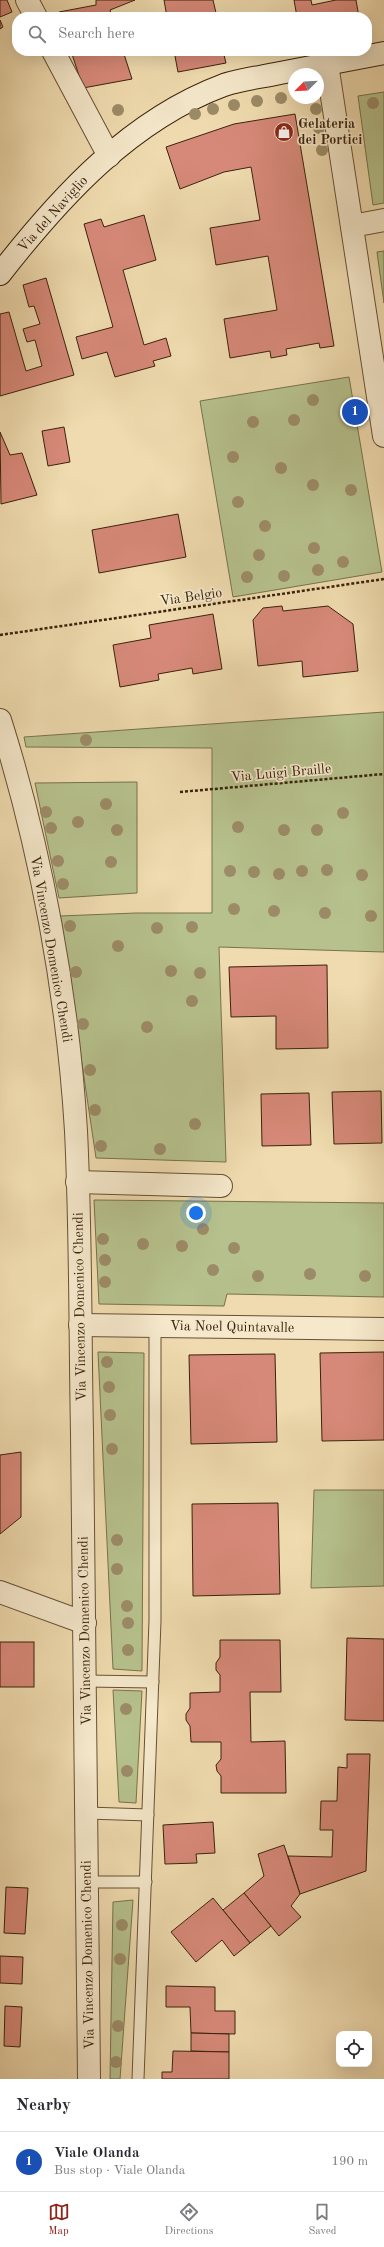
<!DOCTYPE html>
<meta charset="utf-8">
<style>
body{margin:0;font-family:"Old Standard TT",serif;background:#f7f7f7;color:#2b2b33}
.controls{position:absolute;right:12px;bottom:12px;display:grid;overflow:hidden;border-radius:8px;box-shadow:0 4px 16px #0002}
.controls button{width:36px;height:36px;display:grid;place-items:center;padding:0;border:0;border-bottom:1px solid #e1e1e2;background:#fff;color:#2b2b33;font:20px sans-serif}
.compass{position:absolute;left:288px;top:68px;width:36px;height:36px;border-radius:50%;background:#fff;box-shadow:0 4px 16px #0002;rotate:246deg}
.you{position:absolute;left:196px;top:1213px;width:14px;height:14px;margin:-10px;border:3px solid #fff;border-radius:50%;background:#1a73e8;box-shadow:0 0 0 6px #1a73e833}
.badge{display:grid;place-items:center;width:26px;height:26px;border-radius:50%;background:#8f2418;color:#fff;font-size:13px;font-weight:700}
.pin{position:absolute;translate:-50% -50%;border:2px solid #fff;box-shadow:0 1px 4px #0006}
.list{margin:0;padding:0;list-style:none}
h2{display:flex;justify-content:space-between;align-items:center;height:52px;margin:0;padding:0 16px;font-size:17px}
h2 small{font-size:13px;font-weight:400;color:#7c7c81}
.list li{display:grid;grid-template-columns:26px 1fr auto;gap:12px;align-items:center;box-sizing:border-box;height:60px;padding:0 16px;border-top:1px solid #e1e1e2}
.list b{display:block;font-size:15px;white-space:nowrap}
.list p{margin:0;font-size:13px;white-space:nowrap;color:#7c7c81}
.list em{font-size:13px;font-style:normal;color:#7c7c81}
.icon{flex:none;width:22px;height:22px;fill:none;stroke:currentColor;stroke-width:2;stroke-linecap:round;stroke-linejoin:round}
.map{position:relative;flex:none;width:384px;height:2079px;overflow:hidden}
.search{position:absolute;background:#fff;box-shadow:0 4px 16px #0002;left:12px;right:12px;top:12px;height:44px;display:flex;align-items:center;gap:10px;box-sizing:border-box;padding:0 14px;border-radius:16px;color:#7c7c81;font-size:15px}
.sheet{height:112px;background:#fff}
nav{display:flex;justify-content:space-around;align-items:center;box-sizing:border-box;height:56px;border-top:1px solid #e1e1e2;background:#fff;font-size:11px;color:#7c7c81}
nav a{display:grid;justify-items:center;gap:2px}
nav .on{color:#8f2418}
.map>svg:first-child{display:block}
.green{fill:#b6c18d;stroke:#78724c}
.building{fill:#d78979;stroke:#3a220c}
.lines{fill:none;stroke-linecap:round;stroke-linejoin:round}
.lane-casing{stroke:#675035;stroke-width:13}
.street-casing{stroke:#675035;stroke-width:24}
.secondary-casing{stroke:#3a220c;stroke-width:24}
.path{stroke:#3a220c;stroke-width:2.5;stroke-dasharray:3 2;stroke-linecap:butt}
.lane{stroke:#f5e8cb;stroke-width:11}
.street{stroke:#f5e8cb;stroke-width:22}
.secondary{stroke:#f5e8cb;stroke-width:22}
.tree{fill:#9c8b67}
.labels{text-anchor:middle;dominant-baseline:central;stroke-width:3.5;stroke-linejoin:round;paint-order:stroke}
.poi-label{font-size:14px;font-weight:bold;fill:#3a220c;stroke:#f5e8cb;text-anchor:start}
.street-label{font-size:14px;fill:#3a220c;stroke:#f5e8cb}
</style>
<div class="map">
<svg width="384" height="2079" viewBox="0 0 384 2079">
<rect width="100%" height="100%" fill="#efdbaf"/>
<filter id="stains"><feTurbulence type="fractalNoise" baseFrequency=".005" numOctaves="4"/><feColorMatrix values="0 0 0 0 .2 0 0 0 0 .09 0 0 0 0 .02 0 0 0 .5 -.17"/></filter>
<radialGradient id="worn" r=".72"><stop offset=".6" stop-color="#630" stop-opacity="0"/><stop offset="1" stop-color="#630" stop-opacity=".3"/></radialGradient>
<g class="green">
<polygon points="384,92 384,203 373,205 358,96"/>
<polygon points="384,251 384,303 377,252"/>
<polygon points="349,377 382,572 233,597 200,401"/>
<polygon points="384,712 384,952 219,947 226,1162 96,1158 60,916 136,913 212,913 212,748 26,747 24,737"/>
<polygon points="137,782 137,893 59,898 35,783"/>
<polygon points="94,1200 384,1203 384,1297 227,1294 224,1306 99,1304"/>
<polygon points="98,1352 144,1353 142,1671 113,1669"/>
<polygon points="314,1490 384,1490 384,1586 311,1588"/>
<polygon points="113,1690 142,1691 136,1803 119,1802"/>
<polygon points="133,1900 120,2079 110,2079 113,1902"/>
</g>
<g class="building">
<polygon points="0,0 7,0 12,12 0,17"/>
<polygon points="96,0 135,0 110,10 112,17 60,17 59,12 96,5"/>
<polygon points="164,0 213,0 217,17 167,17"/>
<polygon points="294,0 311,0 312,5 336,0 356,0 359,17 297,17"/>
<polygon points="0,20 3,27 0,29"/>
<polygon points="71,51 123,51 132,79 83,88"/>
<polygon points="174,51 223,51 226,63 178,72"/>
<polygon points="295,114 334,346 320,348 319,343 286,349 287,355 271,358 270,351 230,358 224,319 277,310 268,256 216,265 210,228 260,220 251,167 224,172 180,189 166,147 234,124"/>
<polygon points="144,215 156,260 123,270 144,345 166,338 171,356 153,361 155,366 115,377 107,352 82,359 76,337 113,327 84,224 101,219 104,227"/>
<polygon points="46,278 74,375 0,396 0,314 9,312 26,371 42,366 35,340 27,342 23,329 40,324 34,306 29,307 23,285"/>
<polygon points="64,427 70,462 48,466 42,431"/>
<polygon points="0,432 10,455 22,453 37,495 1,504"/>
<polygon points="178,514 186,557 99,573 92,530"/>
<polygon points="282,606 283,611 328,606 353,624 358,671 303,677 302,661 258,666 253,620 263,608"/>
<polygon points="213,614 222,669 193,674 192,668 158,674 159,680 120,687 113,645 151,638 149,625"/>
<polygon points="327,965 328,1048 276,1049 276,1016 231,1017 229,967"/>
<polygon points="381,1091 382,1143 334,1144 332,1092"/>
<polygon points="309,1093 311,1145 262,1146 261,1094"/>
<polygon points="384,1352 384,1440 322,1441 320,1353"/>
<polygon points="275,1354 277,1442 191,1444 189,1355"/>
<polygon points="21,1452 21,1517 0,1534 0,1455"/>
<polygon points="278,1503 280,1594 193,1596 192,1504"/>
<polygon points="347,1638 384,1639 384,1721 345,1720"/>
<polygon points="220,1640 280,1640 281,1692 250,1692 251,1742 285,1741 286,1793 221,1793 221,1776 217,1771 216,1765 221,1759 221,1742 191,1742 190,1726 186,1720 186,1714 190,1708 190,1693 220,1692 220,1675 216,1670 216,1663 220,1657"/>
<rect x="0" y="1642" width="34" height="45"/>
<polygon points="347,1754 370,1754 366,1871 300,1894 288,1856 332,1857 333,1830 320,1830 321,1801 337,1801 338,1767 347,1768"/>
<polygon points="213,1822 215,1853 196,1854 197,1863 165,1864 163,1825"/>
<polygon points="284,1845 300,1894 291,1906 301,1917 279,1936 244,1893 264,1876 258,1854"/>
<polygon points="6,1887 28,1888 25,1934 4,1933"/>
<polygon points="244,1893 271,1926 250,1943 223,1910"/>
<polygon points="213,1898 250,1943 234,1956 222,1940 196,1962 171,1932"/>
<polygon points="0,1956 23,1957 22,1984 0,1983"/>
<polygon points="166,1986 215,1987 215,2011 235,2011 235,2034 191,2033 190,2007 166,2007"/>
<polygon points="5,2006 22,2007 20,2047 4,2046"/>
<polygon points="191,2033 229,2034 229,2052 191,2051"/>
<polygon points="173,2051 229,2052 229,2079 162,2079 162,2072 172,2072"/>
</g>
<g class="lines">
<defs>
<g id="lane">
<polyline points="86,1681 153,1682"/>
<polyline points="87,1813 148,1815"/>
<polyline points="87,1882 146,1882"/>
<polyline points="138,2079 155,1621 155,1326"/>
</g>
<g id="street">
<polyline points="27,0 36,17"/>
<polyline points="53,51 109,156"/>
<polyline points="327,64 384,436"/>
<polyline points="352,226 384,220"/>
<path d="M0,720C41,849 68,997 76,1131C81,1232 80,1333 82,1433C86,1649 87,1864 89,2079"/>
<polyline points="77,1182 221,1186"/>
<polyline points="80,1325 384,1329"/>
<polyline points="0,1592 85,1623"/>
</g>
<path id="secondary" d="M0,274C60,197 130,120 224,85C242,79 262,77 280,73C315,66 349,60 384,53"/>
</defs>
<use href="#lane" class="lane-casing"/>
<use href="#street" class="street-casing"/>
<use href="#secondary" class="secondary-casing"/>
<g class="path">
<polyline points="0,635 384,579"/>
<polyline points="180,792 384,774"/>
</g>
<use href="#lane" class="lane"/>
<use href="#street" class="street"/>
<use href="#secondary" class="secondary"/>
</g>
<g class="tree">
<circle cx="281" cy="98" r="6"/>
<circle cx="257" cy="101" r="6"/>
<circle cx="373" cy="103" r="6"/>
<circle cx="234" cy="105" r="6"/>
<circle cx="213" cy="109" r="6"/>
<circle cx="316" cy="109" r="6"/>
<circle cx="118" cy="110" r="6"/>
<circle cx="195" cy="114" r="6"/>
<circle cx="319" cy="128" r="6"/>
<circle cx="322" cy="150" r="6"/>
<circle cx="313" cy="400" r="6"/>
<circle cx="294" cy="420" r="6"/>
<circle cx="253" cy="422" r="6"/>
<circle cx="233" cy="457" r="6"/>
<circle cx="281" cy="468" r="6"/>
<circle cx="313" cy="485" r="6"/>
<circle cx="351" cy="490" r="6"/>
<circle cx="238" cy="502" r="6"/>
<circle cx="265" cy="526" r="6"/>
<circle cx="314" cy="548" r="6"/>
<circle cx="259" cy="555" r="6"/>
<circle cx="343" cy="562" r="6"/>
<circle cx="318" cy="570" r="6"/>
<circle cx="284" cy="576" r="6"/>
<circle cx="247" cy="577" r="6"/>
<circle cx="86" cy="740" r="6"/>
<circle cx="106" cy="804" r="6"/>
<circle cx="46" cy="812" r="6"/>
<circle cx="343" cy="813" r="6"/>
<circle cx="78" cy="822" r="6"/>
<circle cx="238" cy="827" r="6"/>
<circle cx="51" cy="828" r="6"/>
<circle cx="117" cy="830" r="6"/>
<circle cx="284" cy="830" r="6"/>
<circle cx="317" cy="830" r="6"/>
<circle cx="58" cy="861" r="6"/>
<circle cx="111" cy="862" r="6"/>
<circle cx="327" cy="870" r="6"/>
<circle cx="230" cy="871" r="6"/>
<circle cx="302" cy="871" r="6"/>
<circle cx="254" cy="872" r="6"/>
<circle cx="279" cy="874" r="6"/>
<circle cx="362" cy="875" r="6"/>
<circle cx="63" cy="884" r="6"/>
<circle cx="234" cy="909" r="6"/>
<circle cx="274" cy="911" r="6"/>
<circle cx="325" cy="913" r="6"/>
<circle cx="371" cy="916" r="6"/>
<circle cx="70" cy="926" r="6"/>
<circle cx="192" cy="927" r="6"/>
<circle cx="157" cy="928" r="6"/>
<circle cx="118" cy="946" r="6"/>
<circle cx="171" cy="971" r="6"/>
<circle cx="76" cy="972" r="6"/>
<circle cx="200" cy="973" r="6"/>
<circle cx="192" cy="1001" r="6"/>
<circle cx="83" cy="1024" r="6"/>
<circle cx="147" cy="1027" r="6"/>
<circle cx="90" cy="1070" r="6"/>
<circle cx="95" cy="1110" r="6"/>
<circle cx="195" cy="1124" r="6"/>
<circle cx="101" cy="1146" r="6"/>
<circle cx="160" cy="1149" r="6"/>
<circle cx="203" cy="1229" r="6"/>
<circle cx="103" cy="1239" r="6"/>
<circle cx="143" cy="1244" r="6"/>
<circle cx="182" cy="1246" r="6"/>
<circle cx="234" cy="1248" r="6"/>
<circle cx="105" cy="1260" r="6"/>
<circle cx="213" cy="1270" r="6"/>
<circle cx="310" cy="1274" r="6"/>
<circle cx="258" cy="1276" r="6"/>
<circle cx="365" cy="1276" r="6"/>
<circle cx="105" cy="1282" r="6"/>
<circle cx="107" cy="1362" r="6"/>
<circle cx="109" cy="1387" r="6"/>
<circle cx="110" cy="1415" r="6"/>
<circle cx="112" cy="1449" r="6"/>
<circle cx="117" cy="1540" r="6"/>
<circle cx="117" cy="1569" r="6"/>
<circle cx="127" cy="1606" r="6"/>
<circle cx="128" cy="1623" r="6"/>
<circle cx="128" cy="1650" r="6"/>
<circle cx="126" cy="1709" r="6"/>
<circle cx="127" cy="1771" r="6"/>
<circle cx="122" cy="1925" r="6"/>
<circle cx="120" cy="1959" r="6"/>
<circle cx="118" cy="2026" r="6"/>
<circle cx="116" cy="2062" r="6"/>
</g>
<defs>
<symbol id="shop-disc" viewBox="-11 -11 22 22"><circle r="9.5" fill="#8f2418" stroke="#f5e8cb"/><path d="M-5-2.5h2.3a2.7 3.5 0 0 1 5.4 0H5L5.5 6h-11ZM-1.5-2.5h3a1.5 2.3 0 0 0-3 0Z" fill="#fff"/></symbol>
</defs>
<g fill-rule="evenodd">
<use href="#shop-disc" x="273" y="121" width="22" height="22"/>
</g>
<g class="labels">
<g class="poi-label">
<text x="298" y="124">Gelateria<tspan x="298" dy="16">dei Portici</tspan></text>
</g>
<g class="street-label">
<text transform="translate(53 214) rotate(-48)">Via del Naviglio</text>
<text transform="translate(191 597) rotate(-8)">Via Belgio</text>
<text transform="translate(281 773) rotate(-5)">Via Luigi Braille</text>
<text transform="translate(51 949) rotate(80)">Via Vincenzo Domenico Chendi</text>
<text transform="translate(80 1307) rotate(-91)">Via Vincenzo Domenico Chendi</text>
<text transform="translate(232 1327) rotate(1)">Via Noel Quintavalle</text>
<text transform="translate(85 1631) rotate(-91)">Via Vincenzo Domenico Chendi</text>
<text transform="translate(88 1955) rotate(-91)">Via Vincenzo Domenico Chendi</text>
</g>
</g>
<rect width="100%" height="100%" filter="url(#stains)"/>
<rect width="100%" height="100%" fill="url(#worn)"/>
</svg>
<div class="controls">
<button><svg class="icon" aria-label="locate" viewBox="0 0 24 24"><circle cx="12" cy="12" r="6"/><path d="M12 2v4M12 18v4M2 12h4M18 12h4"/></svg></button>
</div>
<svg class="compass" viewBox="-18 -18 36 36"><path d="M0-13l5 13h-10z" fill="#e53935"/><path d="M0 13l5-13h-10z" fill="#7c7c81"/></svg>
<div class="you"></div>
<div class="pin badge" style="left:355px;top:412px;background:#1a4fb4">1</div>
<div class="search"><svg class="icon" aria-label="search" viewBox="0 0 24 24"><circle cx="10" cy="10" r="6"/><path d="M15 15l6 6"/></svg>Search here</div>
</div>
<section class="sheet">
<h2>Nearby<small></small></h2>
<ul class="list">
<li><span class="badge" style="background:#1a4fb4">1</span><div><b>Viale Olanda</b><p>Bus stop · Viale Olanda</p></div><em>190 m</em></li>
</ul>
</section>
<nav>
<a class="on"><svg class="icon" aria-label="map" viewBox="0 0 24 24"><path d="M3 6l6-2 6 2 6-2v14l-6 2-6-2-6 2zM9 4v14M15 6v14"/></svg>Map</a>
<a><svg class="icon" aria-label="directions" viewBox="0 0 24 24"><path d="M12 3l9 9-9 9-9-9zM9 14v-3h6M13 9l2 2-2 2"/></svg>Directions</a>
<a><svg class="icon" aria-label="saved" viewBox="0 0 24 24"><path d="M7 4h10v16l-5-4-5 4z"/></svg>Saved</a>
</nav>
